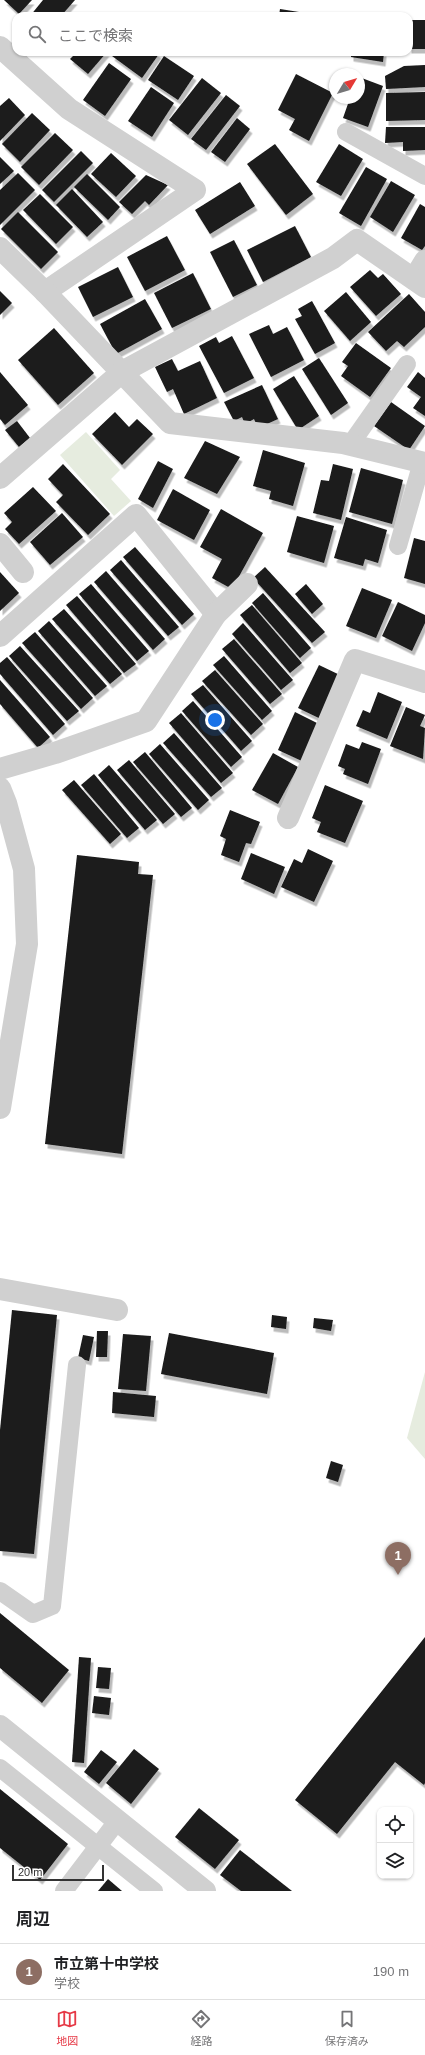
<!DOCTYPE html>
<html lang="ja">
<meta charset="utf-8">
<style>
body{margin:0;font-family:Arial,"Noto Sans JP",sans-serif;background:#f2f2f2;color:#202124}
.controls{position:absolute;right:12px;bottom:12px;display:grid;overflow:hidden;border-radius:8px;box-shadow:0 1px 3px #0004}
.controls button{width:36px;height:36px;display:grid;place-items:center;padding:0;border:0;border-bottom:1px solid #e0e0e0;background:#fff;color:#202124;font:20px sans-serif}
.compass{position:absolute;left:329px;top:68px;width:36px;height:36px;border-radius:50%;background:#fff;box-shadow:0 1px 3px #0004;rotate:52deg}
.scale{position:absolute;left:12px;bottom:10px;width:92px;box-sizing:border-box;padding-left:4px;border:2px solid #333;border-top:0;font-size:11px;line-height:14px;white-space:nowrap;color:#333;-webkit-text-stroke:3px #fff;paint-order:stroke}
.you{position:absolute;left:215px;top:720px;width:14px;height:14px;margin:-10px;border:3px solid #fff;border-radius:50%;background:#1a73e8;box-shadow:0 0 0 6px #1a73e833}
.badge{display:grid;place-items:center;width:26px;height:26px;border-radius:50%;background:#e63946;color:#fff;font-size:13px;font-weight:700}
.pin{position:absolute;translate:-50% -33px;filter:drop-shadow(0 1px 2px #0008)}
.pin::after{content:'';position:absolute;top:21px;width:14px;height:12px;background:inherit;clip-path:polygon(0 0,100% 0,50% 100%)}
.list{margin:0;padding:0;list-style:none}
h2{display:flex;justify-content:space-between;align-items:center;height:52px;margin:0;padding:0 16px;font-size:17px}
h2 small{font-size:13px;font-weight:400;color:#757577}
.list li{display:grid;grid-template-columns:26px 1fr auto;gap:12px;align-items:center;box-sizing:border-box;height:56px;padding:0 16px;border-top:1px solid #e0e0e0}
.list b{display:block;font-size:15px;white-space:nowrap}
.list p{margin:0;font-size:13px;white-space:nowrap;color:#757577}
.list em{font-size:13px;font-style:normal;color:#757577}
.icon{flex:none;width:22px;height:22px;fill:none;stroke:currentColor;stroke-width:2;stroke-linecap:round;stroke-linejoin:round}
.map{position:relative;flex:none;width:425px;height:1891px;overflow:hidden}
.search{position:absolute;background:#fff;box-shadow:0 1px 3px #0004;left:12px;right:12px;top:12px;height:44px;display:flex;align-items:center;gap:10px;box-sizing:border-box;padding:0 14px;border-radius:12px;color:#757577;font-size:15px}
.sheet{height:108px;background:#fff}
nav{display:flex;justify-content:space-around;align-items:center;box-sizing:border-box;height:56px;border-top:1px solid #e0e0e0;background:#fff;font-size:11px;color:#757577}
nav a{display:grid;justify-items:center;gap:2px}
nav .on{color:#e63946}
.map>svg:first-child{display:block}
.green{fill:#e6ecdf}
.building{fill:#1a1a1a;filter:url(#shadow)}
.lines{fill:none;stroke-linecap:round;stroke-linejoin:round}
.service{stroke:#d0d0d0;stroke-width:18}
.minor{stroke:#d0d0d0;stroke-width:22}
.tertiary{stroke:#d0d0d0;stroke-width:22}
</style>
<div class="map">
<svg width="425" height="1891" viewBox="0 0 425 1891">
<defs>
<filter id="shadow"><feDropShadow dx="2.5" dy="4.5" stdDeviation="0" flood-color="#0004"/></filter>
</defs>
<rect width="100%" height="100%" fill="#fff"/>
<g class="green">
<polygon points="86,432 120,470 111,479 131,501 114,516 60,455"/>
<polygon points="425,1372 425,1459 407,1438"/>
</g>
<g class="building">
<polygon points="4,0 32,0 19,14"/>
<polygon points="43,0 75,0 61,16 30,16"/>
<polygon points="280,9 318,15 318,16 279,16"/>
<rect x="409" y="20" width="16" height="29"/>
<polygon points="77,52 107,52 88,74 70,59"/>
<polygon points="115,52 156,52 159,54 142,78 112,56"/>
<polygon points="351,52 384,52 383,62 351,57"/>
<polygon points="164,56 194,76 178,100 148,80"/>
<polygon points="109,63 131,79 105,116 83,100"/>
<polygon points="425,65 425,87 386,89 385,76 404,66"/>
<polygon points="296,74 333,93 309,141 289,130 295,119 278,110"/>
<polygon points="359,77 383,86 368,127 343,118 350,98 359,98"/>
<polygon points="202,78 221,93 188,135 169,120"/>
<polygon points="151,87 174,103 152,137 128,121"/>
<polygon points="425,92 425,120 386,121 386,93"/>
<polygon points="226,95 240,106 206,150 191,139"/>
<polygon points="9,98 25,115 0,141 0,106"/>
<polygon points="32,113 50,130 20,162 2,144"/>
<polygon points="237,118 250,129 225,162 211,152"/>
<polygon points="386,127 425,127 425,150 403,151 403,142 385,143"/>
<polygon points="55,133 73,150 39,185 21,167"/>
<polygon points="275,144 313,194 286,215 247,164"/>
<polygon points="339,144 363,159 341,196 316,182"/>
<polygon points="81,151 93,163 54,202 42,190"/>
<polygon points="111,153 136,176 116,197 91,174"/>
<polygon points="0,157 14,171 0,184"/>
<polygon points="366,167 387,179 361,226 339,213"/>
<polygon points="18,173 35,190 0,225 0,190"/>
<polygon points="87,174 120,207 108,220 74,187"/>
<polygon points="146,175 168,185 149,205 145,201 132,214 119,202"/>
<polygon points="391,181 415,195 393,232 370,217"/>
<polygon points="240,182 255,206 210,234 195,210"/>
<polygon points="72,189 103,222 87,237 56,205"/>
<polygon points="40,194 73,227 56,244 23,210"/>
<polygon points="420,204 425,207 425,246 422,250 401,238"/>
<polygon points="18,212 58,252 41,269 1,229"/>
<polygon points="295,226 311,257 263,282 247,250"/>
<polygon points="167,236 185,270 145,291 127,257"/>
<polygon points="234,240 257,285 233,297 210,252"/>
<polygon points="118,267 133,297 93,317 78,287"/>
<polygon points="370,270 378,278 383,274 401,294 376,316 350,287"/>
<polygon points="193,273 211,309 172,328 154,293"/>
<polygon points="0,291 12,303 0,315"/>
<polygon points="346,292 371,322 350,341 324,311"/>
<polygon points="409,294 425,312 425,327 404,347 397,341 386,351 368,332"/>
<polygon points="145,299 162,329 116,354 100,324"/>
<polygon points="312,301 335,343 315,354 295,319 302,316 298,309"/>
<polygon points="269,325 273,334 287,327 304,360 271,377 249,334"/>
<polygon points="54,328 94,373 58,405 18,360"/>
<polygon points="232,336 254,378 224,393 199,346 216,337 219,343"/>
<polygon points="356,343 391,368 370,397 341,376 348,366 342,362"/>
<polygon points="319,358 348,403 331,415 302,369"/>
<polygon points="172,359 178,371 200,361 217,398 184,414 173,389 167,392 155,367"/>
<polygon points="0,372 28,405 5,425 0,419"/>
<polygon points="418,372 425,378 425,416 413,408 421,397 407,387"/>
<polygon points="294,376 319,416 298,430 273,389"/>
<polygon points="262,385 278,419 258,428 254,419 245,424 242,417 234,421 224,402"/>
<polygon points="391,402 425,426 409,450 374,426"/>
<polygon points="115,412 129,427 137,419 153,434 122,465 92,434"/>
<polygon points="17,421 30,438 19,447 5,430"/>
<polygon points="205,441 240,457 217,494 184,478"/>
<polygon points="263,450 305,463 293,506 269,499 271,491 253,486"/>
<polygon points="158,461 173,469 153,508 138,499"/>
<polygon points="63,464 110,514 88,535 56,502 63,495 48,479"/>
<polygon points="333,464 353,469 341,520 313,513 321,480 329,481"/>
<polygon points="361,468 403,480 392,524 349,512"/>
<polygon points="33,487 56,511 19,544 5,529 12,522 4,513"/>
<polygon points="173,489 210,510 194,540 157,520"/>
<polygon points="221,509 263,533 232,589 212,578 222,559 200,547"/>
<polygon points="62,513 83,537 50,565 30,542"/>
<polygon points="297,516 334,526 324,563 287,552"/>
<polygon points="346,517 387,530 378,563 365,559 363,566 334,558"/>
<polygon points="414,538 425,541 425,584 404,578"/>
<polygon points="135,547 194,614 182,625 123,557"/>
<polygon points="121,560 179,627 168,636 110,570"/>
<polygon points="265,567 325,632 312,643 253,578"/>
<polygon points="106,571 165,639 153,650 94,582"/>
<polygon points="0,572 19,593 0,611"/>
<polygon points="91,584 149,651 137,661 79,594"/>
<polygon points="306,584 323,604 312,614 295,594"/>
<polygon points="362,588 392,600 376,638 346,626"/>
<polygon points="263,593 311,648 300,658 252,603"/>
<polygon points="77,596 136,664 124,673 66,605"/>
<polygon points="398,602 425,615 425,623 412,651 382,636"/>
<polygon points="252,605 302,663 290,673 240,615"/>
<polygon points="64,609 122,674 110,684 52,619"/>
<polygon points="49,621 107,686 95,696 38,631"/>
<polygon points="243,623 293,680 281,690 232,634"/>
<polygon points="35,632 93,698 81,709 22,643"/>
<polygon points="234,639 282,694 270,704 222,649"/>
<polygon points="20,646 79,711 67,721 9,656"/>
<polygon points="224,656 272,711 262,720 213,665"/>
<polygon points="7,657 65,724 53,735 0,674 0,663"/>
<polygon points="319,665 344,677 323,720 298,708"/>
<polygon points="215,670 263,724 251,735 202,681"/>
<polygon points="0,680 50,737 38,748 0,704"/>
<polygon points="203,685 252,741 241,751 191,694"/>
<polygon points="378,692 402,702 387,739 356,726 363,710 370,713"/>
<polygon points="193,701 242,757 231,767 182,711"/>
<polygon points="406,707 425,715 420,726 425,728 423,759 390,746"/>
<polygon points="295,712 321,725 304,762 278,750"/>
<polygon points="181,713 233,773 221,783 169,723"/>
<polygon points="174,733 222,788 211,797 163,743"/>
<polygon points="362,742 381,749 368,784 343,774 345,769 338,766 346,744 359,749"/>
<polygon points="160,744 209,800 198,810 149,754"/>
<polygon points="145,752 192,808 181,817 133,762"/>
<polygon points="273,753 298,767 278,804 252,790"/>
<polygon points="129,760 175,814 163,824 117,770"/>
<polygon points="109,765 157,820 145,830 98,775"/>
<polygon points="94,774 139,828 127,838 81,785"/>
<polygon points="74,780 121,834 110,844 62,790"/>
<polygon points="325,785 363,801 345,843 317,832 321,822 312,818"/>
<polygon points="230,810 260,822 251,844 246,843 239,862 221,855 226,839 220,836"/>
<polygon points="308,849 333,861 314,902 281,887 294,859 302,863"/>
<polygon points="251,853 285,867 274,894 241,879"/>
<polygon points="77,855 139,862 138,874 153,875 122,1154 45,1144"/>
<polygon points="12,1310 57,1315 34,1554 0,1551 0,1430"/>
<polygon points="272,1315 287,1317 286,1329 271,1327"/>
<polygon points="314,1318 333,1320 331,1331 313,1328"/>
<polygon points="97,1331 108,1331 107,1357 96,1357"/>
<polygon points="169,1333 274,1353 267,1394 161,1374"/>
<polygon points="123,1334 151,1336 146,1391 118,1389"/>
<polygon points="83,1335 94,1337 89,1361 78,1358"/>
<polygon points="113,1392 156,1396 154,1417 112,1413"/>
<polygon points="331,1461 343,1465 338,1482 326,1478"/>
<polygon points="0,1613 69,1670 42,1703 0,1668"/>
<polygon points="425,1637 425,1783 424,1785 395,1762 337,1834 295,1800"/>
<polygon points="79,1657 91,1658 84,1763 72,1762"/>
<polygon points="98,1667 111,1668 109,1689 96,1688"/>
<polygon points="94,1696 111,1698 109,1715 92,1713"/>
<polygon points="134,1749 159,1769 131,1804 106,1783"/>
<polygon points="101,1750 117,1762 99,1784 84,1772"/>
<polygon points="0,1789 68,1844 40,1880 0,1848"/>
<polygon points="199,1808 239,1840 215,1869 175,1837"/>
<polygon points="240,1850 292,1891 241,1891 220,1875"/>
<polygon points="108,1879 122,1891 98,1891"/>
</g>
<g class="lines">
<g class="service">
<polyline points="346,132 425,176"/>
<polyline points="350,445 407,364"/>
<polyline points="398,546 422,462"/>
<polyline points="0,1591 33,1614 52,1606 77,1365"/>
<polyline points="0,1768 154,1891"/>
<polyline points="64,1891 118,1820"/>
</g>
<g class="minor">
<polyline points="0,47 69,109 195,190 45,292"/>
<polyline points="0,248 45,292 170,423 343,443 425,463"/>
<polyline points="414,279 425,261"/>
<polyline points="0,478 122,372 333,258 357,240 425,287"/>
<polyline points="0,544 23,572"/>
<polyline points="0,636 136,515 216,614"/>
<polyline points="0,769 55,753 146,721 216,614 247,584"/>
<polyline points="288,818 355,660 425,682"/>
<polyline points="0,1289 117,1310"/>
<polyline points="0,1726 205,1891"/>
</g>
<polyline class="tertiary" points="0,788 6,803 24,869 27,944 0,1108"/>
</g>
</svg>
<div class="controls">
<button><svg class="icon" aria-label="locate" viewBox="0 0 24 24"><circle cx="12" cy="12" r="6"/><path d="M12 2v4M12 18v4M2 12h4M18 12h4"/></svg></button>
<button><svg class="icon" aria-label="layers" viewBox="0 0 24 24"><path d="M12 4l9 5-9 5-9-5zM3 14l9 5 9-5"/></svg></button>
</div>
<svg class="compass" viewBox="-18 -18 36 36"><path d="M0-13l5 13h-10z" fill="#e53935"/><path d="M0 13l5-13h-10z" fill="#757577"/></svg>
<div class="scale">20 m</div>
<div class="you"></div>
<div class="pin badge" style="left:398px;top:1575px;background:#8d6e63">1</div>
<div class="search"><svg class="icon" aria-label="search" viewBox="0 0 24 24"><circle cx="10" cy="10" r="6"/><path d="M15 15l6 6"/></svg>ここで検索</div>
</div>
<section class="sheet">
<h2>周辺<small></small></h2>
<ul class="list">
<li><span class="badge" style="background:#8d6e63">1</span><div><b>市立第十中学校</b><p>学校</p></div><em>190 m</em></li>
</ul>
</section>
<nav>
<a class="on"><svg class="icon" aria-label="map" viewBox="0 0 24 24"><path d="M3 6l6-2 6 2 6-2v14l-6 2-6-2-6 2zM9 4v14M15 6v14"/></svg>地図</a>
<a><svg class="icon" aria-label="directions" viewBox="0 0 24 24"><path d="M12 3l9 9-9 9-9-9zM9 14v-3h6M13 9l2 2-2 2"/></svg>経路</a>
<a><svg class="icon" aria-label="saved" viewBox="0 0 24 24"><path d="M7 4h10v16l-5-4-5 4z"/></svg>保存済み</a>
</nav>
